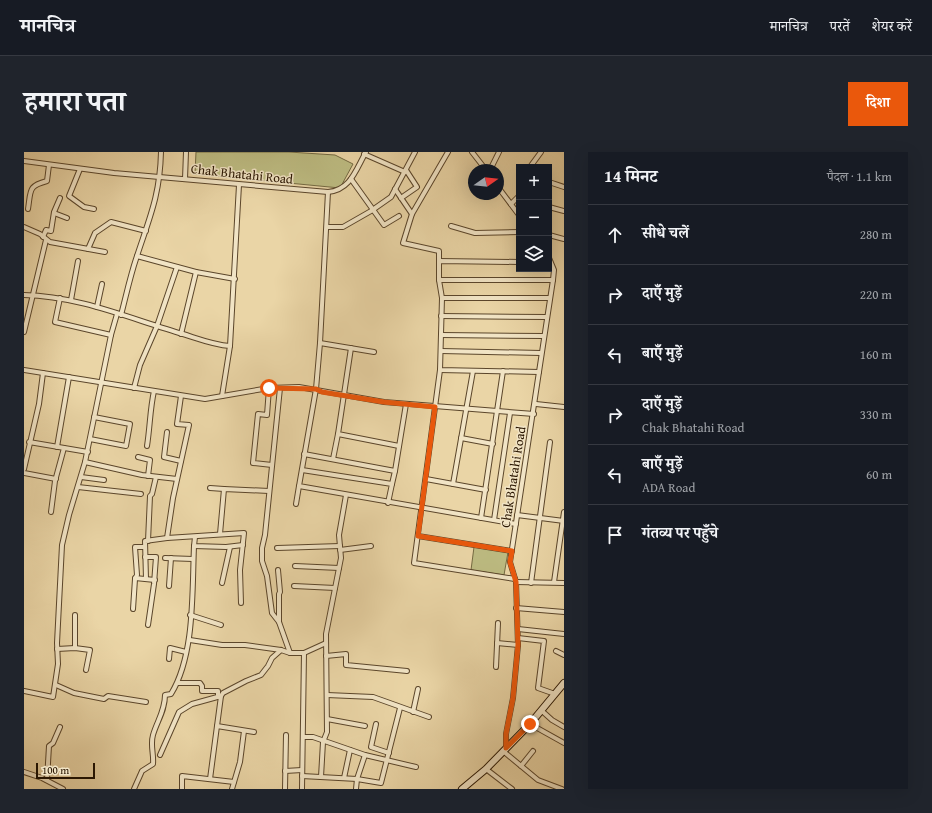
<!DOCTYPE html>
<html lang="hi">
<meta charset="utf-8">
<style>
body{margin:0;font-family:"Gentium Book Plus","Noto Serif Devanagari",serif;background:#20242c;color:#f1f3f6}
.controls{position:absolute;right:12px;top:12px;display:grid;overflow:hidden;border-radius:0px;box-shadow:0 4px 16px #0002}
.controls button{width:36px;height:36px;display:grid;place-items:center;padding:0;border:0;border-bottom:1px solid #363941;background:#171b24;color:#f1f3f6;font:20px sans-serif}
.compass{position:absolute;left:444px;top:12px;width:36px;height:36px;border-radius:50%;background:#171b24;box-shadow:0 4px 16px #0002;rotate:76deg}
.scale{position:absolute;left:12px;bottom:10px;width:59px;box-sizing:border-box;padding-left:4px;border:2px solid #2b1702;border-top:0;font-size:11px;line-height:14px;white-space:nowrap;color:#2b1702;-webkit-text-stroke:3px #f1e4c5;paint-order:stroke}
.stop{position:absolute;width:12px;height:12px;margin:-9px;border:3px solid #ea580c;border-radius:50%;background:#fff}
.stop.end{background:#ea580c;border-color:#fff;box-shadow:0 1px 4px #0008}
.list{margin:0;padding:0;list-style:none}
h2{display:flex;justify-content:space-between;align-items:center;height:52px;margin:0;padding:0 16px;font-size:17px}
h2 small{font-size:13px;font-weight:400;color:#9ea1a6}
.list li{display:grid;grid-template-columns:26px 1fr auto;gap:12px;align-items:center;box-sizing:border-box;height:60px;padding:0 16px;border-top:1px solid #363941}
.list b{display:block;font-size:15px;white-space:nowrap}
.list p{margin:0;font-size:13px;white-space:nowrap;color:#9ea1a6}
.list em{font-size:13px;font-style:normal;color:#9ea1a6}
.icon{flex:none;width:22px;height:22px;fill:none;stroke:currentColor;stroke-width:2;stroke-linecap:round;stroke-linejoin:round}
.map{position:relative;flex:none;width:540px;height:637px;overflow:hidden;border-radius:0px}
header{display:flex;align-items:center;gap:24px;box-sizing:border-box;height:56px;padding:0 20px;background:#171b24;border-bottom:1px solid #363941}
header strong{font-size:19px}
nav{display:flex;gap:22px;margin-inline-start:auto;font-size:14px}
.intro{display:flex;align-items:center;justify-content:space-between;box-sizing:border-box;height:96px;padding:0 24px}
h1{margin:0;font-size:28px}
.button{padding:10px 18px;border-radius:0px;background:#ea580c;color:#fff;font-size:14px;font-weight:700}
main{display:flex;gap:24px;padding:0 24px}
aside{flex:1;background:#171b24;border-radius:0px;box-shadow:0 4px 16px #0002}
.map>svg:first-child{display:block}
.green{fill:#bdbc82;stroke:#746a42}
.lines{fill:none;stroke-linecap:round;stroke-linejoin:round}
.street-casing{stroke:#5b462b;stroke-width:6}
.secondary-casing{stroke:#2b1702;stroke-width:8}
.street{stroke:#f1e4c5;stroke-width:4}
.secondary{stroke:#f1e4c5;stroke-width:6}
.route{stroke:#ea580c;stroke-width:5}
.labels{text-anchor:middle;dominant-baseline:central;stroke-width:3;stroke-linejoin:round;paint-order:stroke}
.street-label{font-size:13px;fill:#2b1702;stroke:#f1e4c5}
</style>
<header>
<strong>मानचित्र</strong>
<nav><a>मानचित्र</a><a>परतें</a><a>शेयर करें</a></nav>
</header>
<div class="intro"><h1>हमारा पता</h1><a class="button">दिशा</a></div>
<main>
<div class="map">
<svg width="540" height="637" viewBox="0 0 540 637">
<rect width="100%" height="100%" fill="#ead5a6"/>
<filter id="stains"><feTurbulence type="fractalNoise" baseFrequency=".005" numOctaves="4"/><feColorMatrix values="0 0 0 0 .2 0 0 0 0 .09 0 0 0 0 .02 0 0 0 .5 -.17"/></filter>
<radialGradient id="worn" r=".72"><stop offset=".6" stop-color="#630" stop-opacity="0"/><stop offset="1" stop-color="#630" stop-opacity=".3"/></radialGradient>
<g class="green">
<polygon points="172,0 265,0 311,3 329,12 316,36 171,22"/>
<polygon points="450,395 484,400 480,423 447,418"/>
</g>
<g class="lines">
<defs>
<g id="street">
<polyline points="448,0 462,18"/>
<polyline points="340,2 381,20"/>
<path d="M0,9L90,21L304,40C327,38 332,17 342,0"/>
<polyline points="506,15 517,0"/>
<polyline points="56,17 45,44 60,55 70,57"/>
<polyline points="466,18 475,0"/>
<polyline points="161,27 162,0"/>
<polyline points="327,27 360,73 375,64"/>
<polyline points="525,30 540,35"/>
<polyline points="474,35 495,63"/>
<polyline points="371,37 388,62"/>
<polyline points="304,40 296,191 292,237 275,334 492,372"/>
<polyline points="377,46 393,35 382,18"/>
<polyline points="487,52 495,44"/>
<polyline points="525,55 540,59"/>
<path d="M4,57C7,38 4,34 23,29L25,13"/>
<polyline points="30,61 43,66"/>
<polyline points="427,74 451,81 495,80"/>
<polyline points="0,75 16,82 26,90 81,100"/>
<polyline points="303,75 319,75 347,59 367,45 391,0"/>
<polyline points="525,83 540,87"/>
<polyline points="19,85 22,78 27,79 30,60 36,46"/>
<polyline points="64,97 71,81 87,70 122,79"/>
<polyline points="113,104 172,120 211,127"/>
<polyline points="415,109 415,99 379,91 388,62 424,0"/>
<polyline points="495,110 415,109 415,128 418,146 416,218 515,220"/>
<polyline points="415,128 529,128"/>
<path d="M0,143C55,144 107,167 159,182C175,187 190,193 206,194"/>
<polyline points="36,146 31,170 87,183"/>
<polyline points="418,146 526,146"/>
<polyline points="47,148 54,109"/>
<polyline points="73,155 78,132"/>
<path d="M97,163C102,144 106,125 112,107C125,67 136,44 137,0"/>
<polyline points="417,164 523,165"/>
<polyline points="0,180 22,88"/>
<polyline points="157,182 172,120"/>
<polyline points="417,183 520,184"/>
<polyline points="296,191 350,200"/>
<polyline points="327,196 314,282 375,294"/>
<polyline points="417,199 517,201"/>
<polyline points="0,218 181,247 245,236 275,235 360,250 510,262"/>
<polyline points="416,218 390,411 491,427"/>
<polyline points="110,236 116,213 133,174 153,115"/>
<polyline points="245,236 243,263 234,262 229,311 248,313"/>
<polyline points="198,244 206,194 215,33"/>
<polyline points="512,252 540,255"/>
<polyline points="143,280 140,305 157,309"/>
<polyline points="437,286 469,292"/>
<polyline points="66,287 102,294 106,272 70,265"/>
<polyline points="5,290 64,300"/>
<path d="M123,294C126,275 126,257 130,239"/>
<polyline points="33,295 45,225"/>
<polyline points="280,302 371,319 368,332"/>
<polyline points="114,305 126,308 124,324"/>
<polyline points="309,307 314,282"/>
<polyline points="61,310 118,323 153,327"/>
<polyline points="0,317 15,252 19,221"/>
<polyline points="278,318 368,332 364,351"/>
<polyline points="371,319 382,252"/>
<polyline points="0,321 32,327"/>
<polyline points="57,325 80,328"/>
<polyline points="402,327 462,338"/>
<polyline points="429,332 449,219"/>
<polyline points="54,335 117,342"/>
<polyline points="186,336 200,337"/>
<polyline points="272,352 275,334"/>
<polyline points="27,360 31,329 40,296"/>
<polyline points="493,363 540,369"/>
<polyline points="457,366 479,219"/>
<polyline points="470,368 486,261"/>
<polyline points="196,382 200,337 245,339"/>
<polyline points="394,384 488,399"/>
<polyline points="171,385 170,394 202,395 219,393"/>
<polyline points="143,386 149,346 165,273 153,272 157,244"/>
<polyline points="124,389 126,344 128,342 132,325"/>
<polyline points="253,396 316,394"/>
<polyline points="316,398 347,394"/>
<polyline points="121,405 132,405 130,432 124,473"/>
<polyline points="141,406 169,407"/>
<polyline points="271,414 315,416"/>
<polyline points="254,418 256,440 255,442 255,470 266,501"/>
<polyline points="111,426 131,428"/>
<polyline points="122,427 121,389 143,386 220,381 216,418 217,451"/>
<polyline points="492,430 540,431"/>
<polyline points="530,430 540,360"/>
<polyline points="198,431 206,395"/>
<polyline points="507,431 526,290"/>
<polyline points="145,434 147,406"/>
<polyline points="270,434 311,436"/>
<polyline points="492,456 540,460"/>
<polyline points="109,457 111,427 113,423 111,395 120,395"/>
<polyline points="166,463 197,473"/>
<polyline points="255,470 248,461 243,424 238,409 238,396 241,383 256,236"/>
<polyline points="494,477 540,482"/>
<polyline points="494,486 520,489 514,536 531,542"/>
<polyline points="166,488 198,493 221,493 257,498 266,501 280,501 278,637"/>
<polyline points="473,491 494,493"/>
<polyline points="51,496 51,463"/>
<polyline points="33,497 51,496 66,498 62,518"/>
<polyline points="532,499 540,503"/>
<polyline points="280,501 302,491"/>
<polyline points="302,504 322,502 322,513 383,519"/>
<polyline points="145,507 146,496 162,500"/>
<polyline points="472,515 474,471"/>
<polyline points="154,531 176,531 178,534 178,539 194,539 194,545"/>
<polyline points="32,533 50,541 80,547 84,544 122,550"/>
<polyline points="0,539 29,545 34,512 33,491 38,393 45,363 61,310 87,183 93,162"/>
<polyline points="303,543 349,545 405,565"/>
<polyline points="518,559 528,568 540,575"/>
<polyline points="389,560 394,537"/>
<polyline points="303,567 341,574"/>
<polyline points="352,572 347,595 365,601"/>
<polyline points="506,572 540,591"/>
<polyline points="193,574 197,544 199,541 222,529 237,523 244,514 248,506 257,498"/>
<polyline points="279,585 289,585 341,603 392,615"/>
<polyline points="482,596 482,582 489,546 494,493 492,430 486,410 529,128 530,118 525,106"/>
<polyline points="479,599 514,628 538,637"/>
<polyline points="136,603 155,560 168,552 197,544"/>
<polyline points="497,614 509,599"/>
<polyline points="462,617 488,637"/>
<polyline points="261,619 278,618"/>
<polyline points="0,620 18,626 39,637"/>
<polyline points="278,624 333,627 357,631 376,556"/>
<polyline points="297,625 299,590 303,580 302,482 317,406 315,383 322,343"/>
<polyline points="320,626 326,598"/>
<polyline points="186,627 193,574 230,580"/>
<polyline points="23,628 25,594 29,591 36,575"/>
<path d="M110,637L118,619L129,612C130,602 126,593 129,583C133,569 141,559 141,543L147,542C171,503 168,440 170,394"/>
<polyline points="158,637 158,624 210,630"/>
<polyline points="208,637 216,610 220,579"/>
<polyline points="261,637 262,583"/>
<polyline points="332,637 333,627 341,603"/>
</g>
<polyline id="secondary" points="438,637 462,617 506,572 540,531"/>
</defs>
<use href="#street" class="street-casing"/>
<use href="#secondary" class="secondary-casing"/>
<use href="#street" class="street"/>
<use href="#secondary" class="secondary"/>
</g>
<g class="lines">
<polyline class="route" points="245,236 292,237 298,240 360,250 411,255 394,384 488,399 486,410 492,430 494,493 489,546 482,582 482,596 506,572"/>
</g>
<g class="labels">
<g class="street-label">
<text transform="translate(218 22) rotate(6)">Chak Bhatahi Road</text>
<text transform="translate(489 325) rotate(-81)">Chak Bhatahi Road</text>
</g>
</g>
<rect width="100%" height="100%" filter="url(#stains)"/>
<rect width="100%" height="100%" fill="url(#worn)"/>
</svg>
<div class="controls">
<button>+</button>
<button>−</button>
<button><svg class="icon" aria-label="layers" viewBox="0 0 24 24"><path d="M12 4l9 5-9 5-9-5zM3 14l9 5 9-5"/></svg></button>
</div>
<svg class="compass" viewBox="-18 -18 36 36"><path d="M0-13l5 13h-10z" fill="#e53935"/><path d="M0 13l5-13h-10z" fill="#9ea1a6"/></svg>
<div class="scale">100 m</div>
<div class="stop" style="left:245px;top:236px"></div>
<div class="stop end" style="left:506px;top:572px"></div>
</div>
<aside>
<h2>14 मिनट<small>पैदल · 1.1 km</small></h2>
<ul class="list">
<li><svg class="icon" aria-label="ahead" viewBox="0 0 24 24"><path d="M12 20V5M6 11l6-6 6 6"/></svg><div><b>सीधे चलें</b></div><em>280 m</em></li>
<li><svg class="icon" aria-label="right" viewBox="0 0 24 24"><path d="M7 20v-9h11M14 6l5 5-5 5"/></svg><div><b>दाएँ मुड़ें</b></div><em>220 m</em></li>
<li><svg class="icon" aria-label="left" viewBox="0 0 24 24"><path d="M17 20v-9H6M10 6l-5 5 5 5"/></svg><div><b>बाएँ मुड़ें</b></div><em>160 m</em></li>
<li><svg class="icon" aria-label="right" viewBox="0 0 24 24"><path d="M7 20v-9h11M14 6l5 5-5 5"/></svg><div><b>दाएँ मुड़ें</b><p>Chak Bhatahi Road</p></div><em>330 m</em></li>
<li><svg class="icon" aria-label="left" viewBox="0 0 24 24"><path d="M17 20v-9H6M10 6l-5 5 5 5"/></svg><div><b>बाएँ मुड़ें</b><p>ADA Road</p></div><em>60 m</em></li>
<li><svg class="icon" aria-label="arrive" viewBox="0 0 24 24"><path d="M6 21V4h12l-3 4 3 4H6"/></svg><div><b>गंतव्य पर पहुँचे</b></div></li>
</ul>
</aside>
</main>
